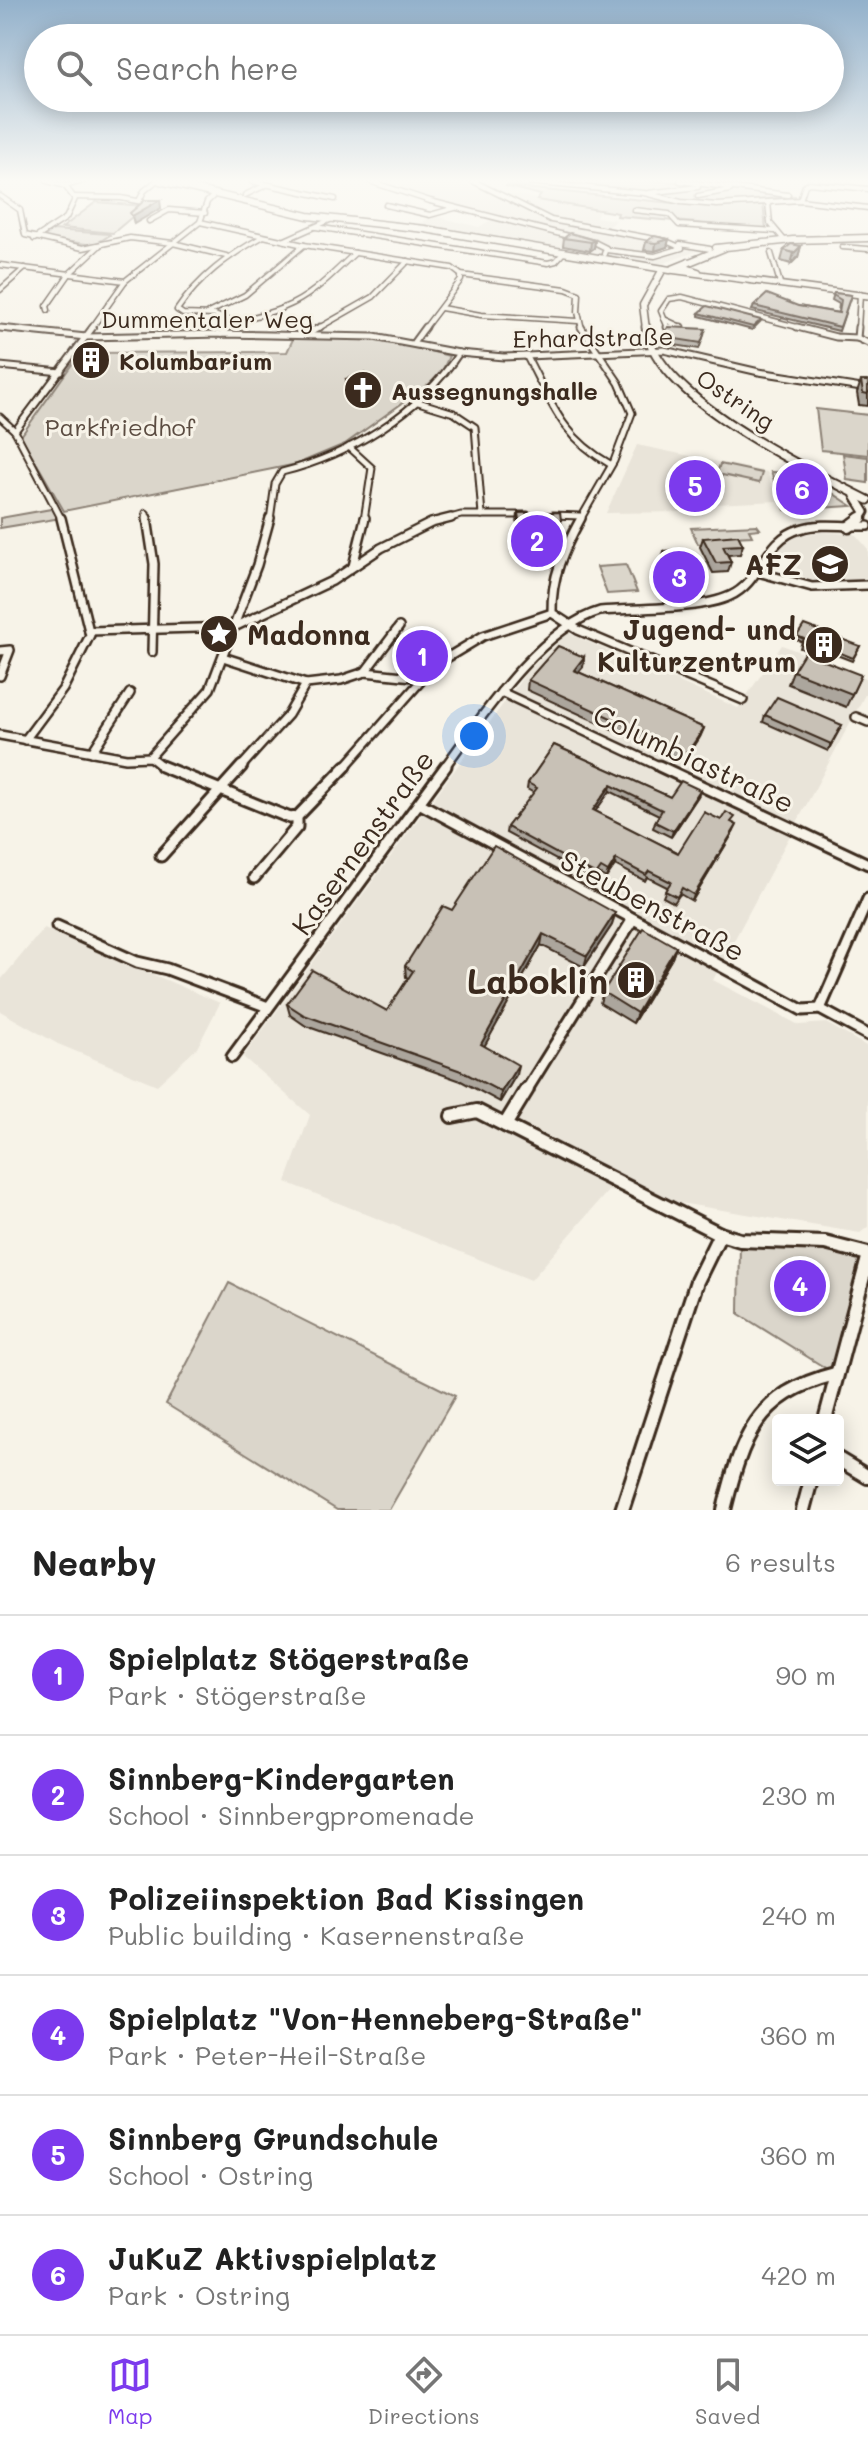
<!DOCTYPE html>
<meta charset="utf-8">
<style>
body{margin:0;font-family:Mali,sans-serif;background:#f2f2f2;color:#222}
.controls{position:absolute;right:24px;bottom:24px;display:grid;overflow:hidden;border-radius:8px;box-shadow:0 4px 20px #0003}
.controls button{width:72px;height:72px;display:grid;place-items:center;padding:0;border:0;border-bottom:2px solid #e0e0e0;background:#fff;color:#222;font:40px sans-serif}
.you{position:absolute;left:474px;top:736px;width:28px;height:28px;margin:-20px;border:6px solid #fff;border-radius:50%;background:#1a73e8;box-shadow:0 0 0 12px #1a73e833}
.badge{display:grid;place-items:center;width:52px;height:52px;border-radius:50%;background:#7c3aed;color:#fff;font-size:26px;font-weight:700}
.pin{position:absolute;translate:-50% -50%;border:4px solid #fff;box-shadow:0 2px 8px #0006}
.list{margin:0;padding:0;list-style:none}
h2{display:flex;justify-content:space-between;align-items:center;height:104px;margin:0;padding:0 32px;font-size:34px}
h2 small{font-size:26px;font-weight:400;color:#767676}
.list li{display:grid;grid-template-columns:52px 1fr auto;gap:24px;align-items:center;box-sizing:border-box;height:120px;padding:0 32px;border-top:2px solid #e0e0e0}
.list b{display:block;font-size:30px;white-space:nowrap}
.list p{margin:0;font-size:26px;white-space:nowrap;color:#767676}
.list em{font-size:26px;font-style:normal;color:#767676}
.icon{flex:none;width:44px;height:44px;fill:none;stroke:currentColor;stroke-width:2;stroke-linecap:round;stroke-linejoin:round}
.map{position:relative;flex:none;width:868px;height:1510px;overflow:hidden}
.search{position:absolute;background:#fff;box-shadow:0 4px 20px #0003;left:24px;right:24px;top:24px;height:88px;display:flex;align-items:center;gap:20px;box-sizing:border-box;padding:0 28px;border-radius:44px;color:#767676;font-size:30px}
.sheet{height:824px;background:#fff}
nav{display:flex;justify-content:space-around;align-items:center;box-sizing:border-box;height:112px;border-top:2px solid #e0e0e0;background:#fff;font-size:22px;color:#767676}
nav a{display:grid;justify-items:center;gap:4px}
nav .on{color:#7c3aed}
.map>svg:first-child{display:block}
.built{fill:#e9e4d9}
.green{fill:#dbd6cb;stroke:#8b8074;stroke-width:2}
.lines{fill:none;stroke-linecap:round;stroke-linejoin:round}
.minor-far4-casing{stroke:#3b2a1e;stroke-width:7}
.minor-far3-casing{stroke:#3b2a1e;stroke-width:9}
.minor-far2-casing{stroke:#3b2a1e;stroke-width:12}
.minor-far1-casing{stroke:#3b2a1e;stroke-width:15}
.minor-casing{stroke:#3b2a1e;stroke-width:18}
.tertiary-casing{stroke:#3b2a1e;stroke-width:8}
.secondary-far2-casing{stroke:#3b2a1e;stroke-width:9}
.secondary-far1-casing{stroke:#3b2a1e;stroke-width:11}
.secondary-casing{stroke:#3b2a1e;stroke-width:15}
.primary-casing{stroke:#3b2a1e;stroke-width:9}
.minor-far4{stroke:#f7f3e8;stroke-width:4}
.minor-far3{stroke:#f7f3e8;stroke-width:5}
.minor-far2{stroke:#f7f3e8;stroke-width:7}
.minor-far1{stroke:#f7f3e8;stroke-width:9}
.minor{stroke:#f7f3e8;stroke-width:12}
.tertiary{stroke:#f7f3e8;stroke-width:5}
.secondary-far2{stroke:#f7f3e8;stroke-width:6}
.secondary-far1{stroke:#f7f3e8;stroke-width:7}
.secondary{stroke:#f7f3e8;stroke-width:10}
.primary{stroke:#f7f3e8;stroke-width:6}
.wall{fill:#aca69d;stroke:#3b2a1e;stroke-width:2}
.shaded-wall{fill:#8c877f;stroke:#3b2a1e;stroke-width:2}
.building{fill:#c8c1b6;stroke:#3b2a1e;stroke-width:2}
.labels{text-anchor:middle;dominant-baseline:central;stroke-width:6;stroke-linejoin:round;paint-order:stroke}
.far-street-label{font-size:24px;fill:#3b2a1e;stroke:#f7f3e8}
.far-poi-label{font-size:24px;font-weight:bold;fill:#3b2a1e;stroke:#f7f3e8;text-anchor:start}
.far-park-label{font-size:24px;fill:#5b4c41;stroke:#f7f3e8}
.poi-label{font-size:28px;font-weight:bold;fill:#3b2a1e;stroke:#f7f3e8;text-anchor:end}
.street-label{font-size:28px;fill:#3b2a1e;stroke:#f7f3e8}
.near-poi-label{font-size:34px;font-weight:bold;fill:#3b2a1e;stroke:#f7f3e8;text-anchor:end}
</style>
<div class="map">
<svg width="868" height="1510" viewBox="0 0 868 1510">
<rect width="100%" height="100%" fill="#f7f3e8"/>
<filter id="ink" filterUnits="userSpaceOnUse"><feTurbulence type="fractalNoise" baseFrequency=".0125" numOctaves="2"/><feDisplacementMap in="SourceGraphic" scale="16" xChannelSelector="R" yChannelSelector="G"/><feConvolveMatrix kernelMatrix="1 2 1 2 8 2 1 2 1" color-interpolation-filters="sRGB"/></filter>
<g filter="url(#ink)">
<g class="built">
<polygon points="416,181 443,181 599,211 596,217 616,220 604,232 697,251 659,265 416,225 434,216 479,227 498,216 396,188"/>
<polygon points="637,445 767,472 777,501 715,504 687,512 606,513"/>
<polygon points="820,532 855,534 868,549 868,579 812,587 778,547 801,535"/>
<polygon points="568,633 738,708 782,645 868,679 868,689 713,980 799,1025 826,1023 868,1047 868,1227 860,1233 608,1191 531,1280 286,1182 310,1115 243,1057 526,673"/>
<polygon points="44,928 220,1003 197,1048 157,1085 58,1044 0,1011 0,981"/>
</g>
<g class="green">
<polygon points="526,181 663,181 700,184 645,192"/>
<polygon points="709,185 767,195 796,196 714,204 651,196"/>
<polygon points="505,186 702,206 763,204 766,229 617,216 618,213 537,200 541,195"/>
<polygon points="96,202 145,206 113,233 62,228"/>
<polygon points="53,230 109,234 110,235 94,245 42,238"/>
<polygon points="294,337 391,341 449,356 441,374 429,384 345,444 297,464 64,511 21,436 80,353 287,352"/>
<polygon points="816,409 868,415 868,455 821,450"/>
<polygon points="843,454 868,457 868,483 847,480"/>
<polygon points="720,464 762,473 759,483 722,475 713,500 709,499"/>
<polygon points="771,472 802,473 852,506 785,510"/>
<polygon points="57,508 61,518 0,528 0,518"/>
<polygon points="757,525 760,529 749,530 752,536 731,537 732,542 698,544 691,528"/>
<polygon points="626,565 637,592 607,594 597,567"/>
<polygon points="417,634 445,647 422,670 405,666"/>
<polygon points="740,1240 868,1254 835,1374 739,1314"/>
<polygon points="229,1283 455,1396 389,1510 337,1510 166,1404"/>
</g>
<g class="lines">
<defs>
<g id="minor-far4">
<polyline points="251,181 335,199"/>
<polyline points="369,181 430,201 596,243 606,248 604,254"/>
<polyline points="473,181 551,220 666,241 682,248 655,256 606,250"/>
<polyline points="516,181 644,193 681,202 717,205 768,202"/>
<polyline points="680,181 788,195"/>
<polyline points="65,186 83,181"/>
<polyline points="648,193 698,187"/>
<polyline points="245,195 266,185"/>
<polyline points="0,196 20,210 25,235 83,248 130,238 173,243 226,256"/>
<polyline points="698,196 730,190"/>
<polyline points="74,197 121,198 148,203"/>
<polyline points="800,200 805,185 809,183 868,189"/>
<polyline points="139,201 144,191 156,181"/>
<polyline points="386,205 430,215 455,208"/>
<polyline points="634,210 669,214 679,225 775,231"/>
<polyline points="149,221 169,210 205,213"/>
<polyline points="200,222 304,245 452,268 461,275 566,289 579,294 578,312 582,329"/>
<polyline points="316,227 548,263 556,261 564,252"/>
<polyline points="34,239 66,218 75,199 65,186 47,181"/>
<polyline points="285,240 332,219"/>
<polyline points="785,241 770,223 768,202 800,200 868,208"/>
<polyline points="680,244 710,249"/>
<polyline points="842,247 868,249"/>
<polyline points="771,253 780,283"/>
<polyline points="0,265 125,281"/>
<polyline points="0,290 25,268"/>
<polyline points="441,308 481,315 578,321"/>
<polyline points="48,310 47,306 70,273 99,246"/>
<polyline points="208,313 245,295 304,245"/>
<polyline points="664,319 681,327 668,328 661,311 669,299 682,297 805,329"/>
<path d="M236,323L215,315L183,314L177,310C199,277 228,256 262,237"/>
<polyline points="0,328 9,329"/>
<polyline points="91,329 125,281 200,222 207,202 215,194"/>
<path d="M226,329C243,316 265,316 285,307C313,296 333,273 355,253"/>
<polyline points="317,329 373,297 408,261"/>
<polyline points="424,329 461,280 461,275"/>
<polyline points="858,329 860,294"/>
</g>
<g id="minor-far3">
<polyline points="667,327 681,327"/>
<polyline points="797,327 836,337 857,338"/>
<polyline points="858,327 857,338 868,343"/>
<polyline points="0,328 86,337 221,334 374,337 459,353 504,357 664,350 759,372 868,389"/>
<polyline points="221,334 228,327"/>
<polyline points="306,335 320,327"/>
<polyline points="414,342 425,327"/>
<path d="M527,357C552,404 562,437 610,464"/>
<polyline points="0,366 61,372"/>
<polyline points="415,401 454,413 475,427 482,515"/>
<polyline points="0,417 15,431 62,520"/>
<polyline points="15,431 93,327"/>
<polyline points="349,447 372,468 364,520"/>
<polyline points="146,513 147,520"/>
<polyline points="553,515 580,516"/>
<path d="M270,520L275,484L282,472C350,455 420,413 459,353"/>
<polyline points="443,520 461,515 527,515"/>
<polyline points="580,520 614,461 632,413 619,383 581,327"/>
</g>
<g id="minor-far2">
<polyline points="147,518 154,564 152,652"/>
<path d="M581,518C564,549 551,577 552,613L578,630L743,700"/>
<polyline points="353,566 365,518"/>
<polyline points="758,572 812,587 868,585"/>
<polyline points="89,631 234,627 332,581 381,548 431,523 451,518"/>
<polyline points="0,651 10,650 0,676"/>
<polyline points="223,657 306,684 341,680 365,672 423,678"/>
<polyline points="365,672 399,627"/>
<polyline points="501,692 663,768"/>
<polyline points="856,717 868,722"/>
<polyline points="0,735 126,758 150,757 164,768"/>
<polyline points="25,740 63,689 90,635 61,518"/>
<polyline points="92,752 130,693"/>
<polyline points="150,757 210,689 257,565 270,518"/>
<polyline points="240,768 288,715 306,684"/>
<polyline points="344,768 435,665 483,636 552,613"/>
<path d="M444,768C480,719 540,628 600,611C635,608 700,610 730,596C762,582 764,539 800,529C821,522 846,527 868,526"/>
</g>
<g id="minor-far1">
<polyline points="161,766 290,818 297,817"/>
<polyline points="659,766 868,864"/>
<polyline points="419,803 802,1010 820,1009 868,1035"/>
<polyline points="161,856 242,766"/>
<polyline points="254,878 297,827 297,817 346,766"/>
<polyline points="57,926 137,962 167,969 268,1007"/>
<polyline points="820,1009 868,899"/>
<polyline points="232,1057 446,766"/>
<polyline points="526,1091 633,919"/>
</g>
<g id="minor">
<polyline points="452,1116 477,1111 720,1234 740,1240 825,1243 868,1254"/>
<polyline points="505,1125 527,1089"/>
<polyline points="825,1420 868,1258"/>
<polyline points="838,1459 868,1477"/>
<polyline points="622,1510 697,1281 720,1234"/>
<path d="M724,1510C742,1437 756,1394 835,1374"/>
<polyline points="803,1510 811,1480"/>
</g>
<polyline id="tertiary" points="670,270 868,296"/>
<polyline id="secondary-far2" points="646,329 643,305 663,269"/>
<g id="secondary-far1">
<path d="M646,327C655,399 808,469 868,500"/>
<polyline points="855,496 865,512 860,520"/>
</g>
<polyline id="secondary" points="849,527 861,518"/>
<g id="primary">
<polyline points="160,181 308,216 425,229 670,270 724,248"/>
<polyline points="716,248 793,240 868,238"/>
<polyline points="689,262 683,267 698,272"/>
</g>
</defs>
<use href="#minor-far4" class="minor-far4-casing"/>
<use href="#minor-far3" class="minor-far3-casing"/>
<use href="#minor-far2" class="minor-far2-casing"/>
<use href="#minor-far1" class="minor-far1-casing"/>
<use href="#minor" class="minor-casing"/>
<use href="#tertiary" class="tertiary-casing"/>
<use href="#secondary-far2" class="secondary-far2-casing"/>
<use href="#secondary-far1" class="secondary-far1-casing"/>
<use href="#secondary" class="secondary-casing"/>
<use href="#primary" class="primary-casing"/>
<use href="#minor-far4" class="minor-far4"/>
<use href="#minor-far3" class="minor-far3"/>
<use href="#minor-far2" class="minor-far2"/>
<use href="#minor-far1" class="minor-far1"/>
<use href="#minor" class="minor"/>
<use href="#tertiary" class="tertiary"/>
<use href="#secondary-far2" class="secondary-far2"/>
<use href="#secondary-far1" class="secondary-far1"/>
<use href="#secondary" class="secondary"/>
<use href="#primary" class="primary"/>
</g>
<g class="wall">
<polygon points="564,238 595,240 594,248 590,251 563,246"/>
<polygon points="669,239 667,247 655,251 644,250 646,242"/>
<polygon points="801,246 798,257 791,264 781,261 784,250"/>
<polygon points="834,293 851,295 839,331 752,310 754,306 798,306 838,313 839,304 832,300"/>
<polygon points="699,313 760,322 752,330 699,316"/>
<polygon points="704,335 699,349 662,343 663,337"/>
<polygon points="346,379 373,386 373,395 352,396 347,388"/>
<polygon points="861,381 868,381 868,406 859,405 857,393"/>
<polygon points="518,513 562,528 561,541 553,541 552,556 521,556 517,525"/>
<polygon points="703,538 743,545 740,554 728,555 731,562 728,572 713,573 700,547"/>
<polygon points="664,551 696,573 693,586 658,588 655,580 658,568 660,568"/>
<polygon points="797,636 860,646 852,661 829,652 826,658 800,648 802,642 796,639"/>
<polygon points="584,657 583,667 578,672 704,728 700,737 684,762 527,690 528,680"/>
<polygon points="793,671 861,675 846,707 788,684"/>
<polygon points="765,715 842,725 828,751 763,722"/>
<polygon points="554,745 670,797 698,796 671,837 653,828 655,822 659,815 610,791 595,811 678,853 721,820 732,823 734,831 692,901 680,894 674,903 663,897 667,887 647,877 645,881 615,865 606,878 599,874 595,881 506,833 507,827 534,793 527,789 528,783"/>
<polygon points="452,910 615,913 612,925 584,967 541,945 484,1046 516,1075 500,1102 461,1081 306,1026 290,1015 287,1004 387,1011 408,978 406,977 405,966"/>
<polygon points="676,947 672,958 633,1023 600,1003 603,992"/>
</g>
<g class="shaded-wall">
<polygon points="160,200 161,208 134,224 132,216"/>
<polygon points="669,239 667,247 655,251 656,243"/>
<polygon points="595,240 594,248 590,251 591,242"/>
<polygon points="801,246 798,257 791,264 794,253"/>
<polygon points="584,657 583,667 572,680 574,670"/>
<polygon points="704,728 700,737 684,762 687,753"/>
<polygon points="611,785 610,791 592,816 593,810"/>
<polygon points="700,790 698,796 671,837 673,831"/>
<polygon points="737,825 734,831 692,901 694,895"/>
<polygon points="616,859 615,865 606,878 608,872"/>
<polygon points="615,913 612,925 584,967 587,956"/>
<polygon points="543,934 541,945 480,1054 481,1044"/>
<polygon points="676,947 672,958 633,1023 637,1013"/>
<polygon points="518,1065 516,1075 500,1102 501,1092"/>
</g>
<g class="building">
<polygon points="145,200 160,200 132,216 130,213"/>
<polygon points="570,233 595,240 591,242 564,238"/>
<polygon points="654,236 669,239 656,243 646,242"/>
<polygon points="791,244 801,246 794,253 784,250"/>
<polygon points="834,293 851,295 840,327 754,306 767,294 798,306 839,313 841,300 833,295"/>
<polygon points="707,306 761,320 753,327 699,313"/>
<polygon points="668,327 706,329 701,343 663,337"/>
<polygon points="364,373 373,386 352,387 346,379"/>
<polygon points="861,381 868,381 868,394 863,393"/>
<polygon points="560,512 562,528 551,528 553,543 522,543 518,513"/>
<polygon points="738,535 743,545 723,546 731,562 716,563 703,538"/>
<polygon points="681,550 696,573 661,576 658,568 667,567 662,558 667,557 664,551"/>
<polygon points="804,625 860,646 853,658 831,649 827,655 801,645 804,639 797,636"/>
<polygon points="558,646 584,657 574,670 704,728 687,753 528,680"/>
<polygon points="804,653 861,675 852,694 793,671"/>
<polygon points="777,697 842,725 831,744 765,715"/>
<polygon points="554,745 670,797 681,781 700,790 673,831 655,822 662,810 611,785 593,810 678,853 704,812 721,820 726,812 735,817 731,822 737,825 694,895 682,888 677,897 665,891 671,882 649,871 646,875 616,859 608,872 601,868 596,875 507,827 537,788 528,783"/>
<polygon points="494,846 615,913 587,956 543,934 481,1044 518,1065 501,1092 461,1071 304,1015 287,1004 312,970 387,1011 413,971 405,966 443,906 452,910"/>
<polygon points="643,928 676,947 637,1013 603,992"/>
</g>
</g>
<linearGradient id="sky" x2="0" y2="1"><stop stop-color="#93b1cb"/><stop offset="0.46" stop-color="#fbfaf5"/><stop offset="1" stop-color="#fbfaf5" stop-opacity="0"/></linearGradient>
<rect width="868" height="393" fill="url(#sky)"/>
<defs>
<symbol id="building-disc" viewBox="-11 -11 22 22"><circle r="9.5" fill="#3b2a1e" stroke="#f7f3e8"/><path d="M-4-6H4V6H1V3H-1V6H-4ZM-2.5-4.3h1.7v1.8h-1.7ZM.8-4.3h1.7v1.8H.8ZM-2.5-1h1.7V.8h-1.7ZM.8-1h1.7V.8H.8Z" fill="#fff"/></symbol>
<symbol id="church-disc" viewBox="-11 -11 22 22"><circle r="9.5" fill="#3b2a1e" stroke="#f7f3e8"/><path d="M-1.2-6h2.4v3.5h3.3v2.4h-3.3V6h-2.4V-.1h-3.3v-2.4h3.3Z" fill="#fff"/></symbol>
<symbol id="school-disc" viewBox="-11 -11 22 22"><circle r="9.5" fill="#3b2a1e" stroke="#f7f3e8"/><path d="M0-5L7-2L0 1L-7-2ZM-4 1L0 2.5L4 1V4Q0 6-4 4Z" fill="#fff"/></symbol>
<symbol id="sight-disc" viewBox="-11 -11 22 22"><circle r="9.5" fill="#3b2a1e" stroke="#f7f3e8"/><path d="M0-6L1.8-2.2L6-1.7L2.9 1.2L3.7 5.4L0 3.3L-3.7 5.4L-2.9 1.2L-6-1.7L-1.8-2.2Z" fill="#fff"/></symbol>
</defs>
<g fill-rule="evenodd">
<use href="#building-disc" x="69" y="338" width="44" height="44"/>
<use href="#church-disc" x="341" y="368" width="44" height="44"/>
<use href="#school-disc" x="808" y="542" width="44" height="44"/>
<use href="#sight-disc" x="197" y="612" width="44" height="44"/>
<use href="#building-disc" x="802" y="623" width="44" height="44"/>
<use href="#building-disc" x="614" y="958" width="44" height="44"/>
</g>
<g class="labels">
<g class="far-street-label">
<text x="207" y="318">Dummentaler Weg</text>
<text transform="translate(593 337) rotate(-1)">Erhardstraße</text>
<text transform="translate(736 399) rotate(34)">Ostring</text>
</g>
<g class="far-poi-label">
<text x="119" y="360">Kolumbarium</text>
<text x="391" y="390">Aussegnungshalle</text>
</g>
<g class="far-park-label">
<text x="120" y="426">Parkfriedhof</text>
</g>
<g class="poi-label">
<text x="802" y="564">AFZ</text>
<text x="796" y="629">Jugend- und<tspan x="796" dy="32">Kulturzentrum</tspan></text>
<text x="247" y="634" text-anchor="start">Madonna</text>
</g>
<g class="street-label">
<text transform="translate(694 758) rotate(25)">Columbiastraße</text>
<text transform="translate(362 842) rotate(-54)">Kasernenstraße</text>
<text transform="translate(653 905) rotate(28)">Steubenstraße</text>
</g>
<g class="near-poi-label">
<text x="608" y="980">Laboklin</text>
</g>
</g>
</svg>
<div class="controls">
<button><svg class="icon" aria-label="layers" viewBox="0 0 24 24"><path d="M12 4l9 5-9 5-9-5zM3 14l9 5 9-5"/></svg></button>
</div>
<div class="you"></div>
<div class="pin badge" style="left:422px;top:656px">1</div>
<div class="pin badge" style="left:537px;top:541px">2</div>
<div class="pin badge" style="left:679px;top:577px">3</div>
<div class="pin badge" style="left:800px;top:1286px">4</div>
<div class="pin badge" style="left:695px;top:486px">5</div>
<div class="pin badge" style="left:802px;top:489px">6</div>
<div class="search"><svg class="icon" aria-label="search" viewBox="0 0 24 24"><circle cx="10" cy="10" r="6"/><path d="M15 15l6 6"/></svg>Search here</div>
</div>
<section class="sheet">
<h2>Nearby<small>6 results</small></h2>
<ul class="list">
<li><span class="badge">1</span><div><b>Spielplatz Stögerstraße</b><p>Park · Stögerstraße</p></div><em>90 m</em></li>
<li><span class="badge">2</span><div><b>Sinnberg-Kindergarten</b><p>School · Sinnbergpromenade</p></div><em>230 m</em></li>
<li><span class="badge">3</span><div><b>Polizeiinspektion Bad Kissingen</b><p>Public building · Kasernenstraße</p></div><em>240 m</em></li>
<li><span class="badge">4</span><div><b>Spielplatz &quot;Von-Henneberg-Straße&quot;</b><p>Park · Peter-Heil-Straße</p></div><em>360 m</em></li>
<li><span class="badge">5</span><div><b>Sinnberg Grundschule</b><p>School · Ostring</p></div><em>360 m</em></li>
<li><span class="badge">6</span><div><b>JuKuZ Aktivspielplatz</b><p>Park · Ostring</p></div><em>420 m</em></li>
</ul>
</section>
<nav>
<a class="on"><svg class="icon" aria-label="map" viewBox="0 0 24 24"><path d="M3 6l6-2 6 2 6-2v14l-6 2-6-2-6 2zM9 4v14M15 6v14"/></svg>Map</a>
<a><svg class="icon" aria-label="directions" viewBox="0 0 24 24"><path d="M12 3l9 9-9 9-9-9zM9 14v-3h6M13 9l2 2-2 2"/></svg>Directions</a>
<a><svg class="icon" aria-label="saved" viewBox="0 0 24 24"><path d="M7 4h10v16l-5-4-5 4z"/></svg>Saved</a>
</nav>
